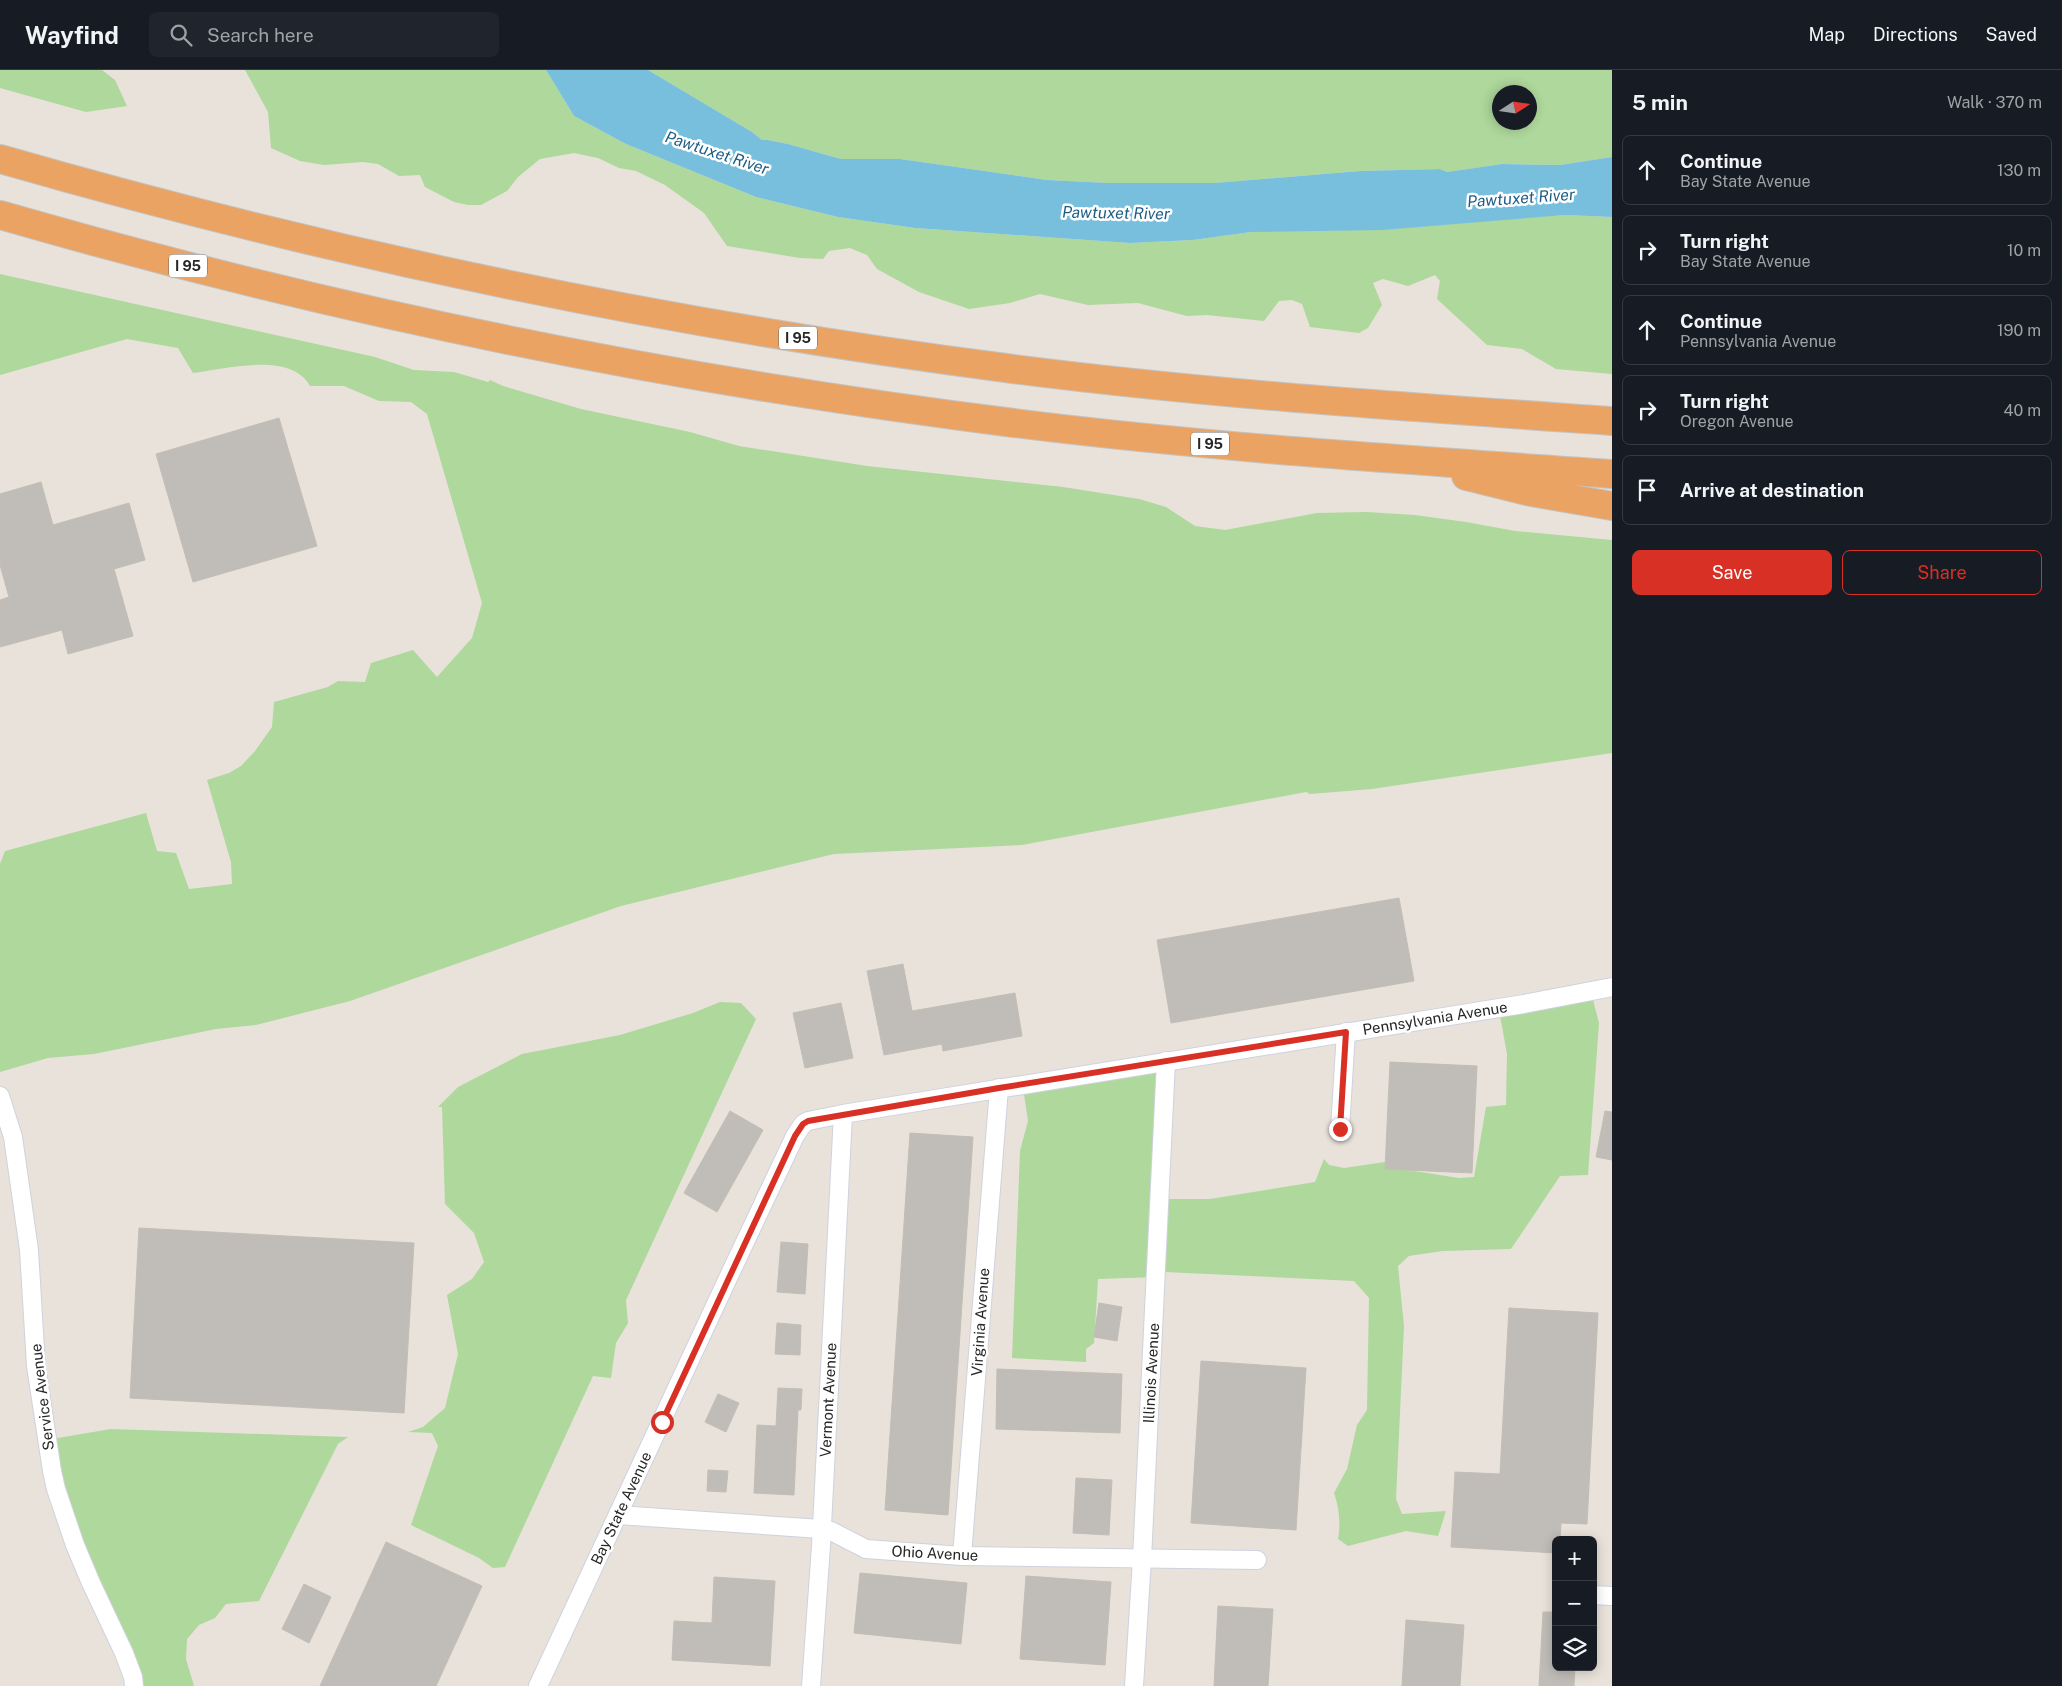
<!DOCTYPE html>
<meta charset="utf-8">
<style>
body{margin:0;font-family:"Public Sans",sans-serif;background:#20242c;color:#f1f3f6}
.controls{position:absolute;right:15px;bottom:15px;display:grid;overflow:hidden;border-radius:8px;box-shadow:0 2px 12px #0003}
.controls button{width:45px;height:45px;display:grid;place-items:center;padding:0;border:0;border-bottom:1px solid #363941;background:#171b24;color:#f1f3f6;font:25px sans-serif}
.compass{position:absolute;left:1492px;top:15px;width:45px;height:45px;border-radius:50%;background:#171b24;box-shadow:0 2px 12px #0003;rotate:78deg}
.stop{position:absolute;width:15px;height:15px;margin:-11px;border:4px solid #d93025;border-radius:50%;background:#fff}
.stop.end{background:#d93025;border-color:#fff;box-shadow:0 1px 5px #0008}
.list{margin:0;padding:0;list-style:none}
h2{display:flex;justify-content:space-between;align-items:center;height:65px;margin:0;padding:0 20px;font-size:21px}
h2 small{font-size:16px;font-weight:400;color:#9ea1a6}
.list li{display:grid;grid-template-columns:32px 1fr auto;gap:15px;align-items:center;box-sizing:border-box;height:70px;margin:0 10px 10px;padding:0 10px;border:1px solid #363941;border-radius:8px}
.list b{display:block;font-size:19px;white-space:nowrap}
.list p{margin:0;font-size:16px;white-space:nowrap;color:#9ea1a6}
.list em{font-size:16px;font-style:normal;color:#9ea1a6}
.actions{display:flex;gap:10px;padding:15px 20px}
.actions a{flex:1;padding:11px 0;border:1px solid #d93025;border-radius:8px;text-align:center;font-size:18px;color:#d93025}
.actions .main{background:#d93025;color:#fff}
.icon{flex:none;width:28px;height:28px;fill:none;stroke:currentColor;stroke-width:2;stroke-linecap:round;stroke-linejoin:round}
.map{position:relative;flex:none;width:1612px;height:1616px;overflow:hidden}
header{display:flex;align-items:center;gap:30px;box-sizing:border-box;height:70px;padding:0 25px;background:#171b24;border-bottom:1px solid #363941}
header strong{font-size:24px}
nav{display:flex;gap:28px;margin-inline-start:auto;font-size:18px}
.search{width:350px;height:45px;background:#20242c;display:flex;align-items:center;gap:12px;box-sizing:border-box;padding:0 18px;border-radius:8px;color:#9ea1a6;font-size:19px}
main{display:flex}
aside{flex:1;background:#171b24}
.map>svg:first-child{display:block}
.green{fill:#aed89c;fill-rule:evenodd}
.water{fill:#78bfde}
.building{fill:#c0bcb7;stroke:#c3beb4}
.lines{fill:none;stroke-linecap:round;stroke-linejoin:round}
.street-casing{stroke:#cfd2de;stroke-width:20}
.highway-casing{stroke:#c3c3c3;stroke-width:30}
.street{stroke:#fff;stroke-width:18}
.highway{stroke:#eaa363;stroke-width:28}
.route{stroke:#d93025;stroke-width:6}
.labels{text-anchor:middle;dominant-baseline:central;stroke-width:5;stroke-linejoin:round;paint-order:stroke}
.shield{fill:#fff;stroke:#686868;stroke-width:1}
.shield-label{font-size:14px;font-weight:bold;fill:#272727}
.street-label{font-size:15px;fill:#272727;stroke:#fff}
.water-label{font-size:16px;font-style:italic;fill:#1d5d85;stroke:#fff}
</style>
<header>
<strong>Wayfind</strong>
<div class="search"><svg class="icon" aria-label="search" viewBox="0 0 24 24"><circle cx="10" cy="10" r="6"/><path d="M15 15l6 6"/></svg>Search here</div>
<nav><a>Map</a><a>Directions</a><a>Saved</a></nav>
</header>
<main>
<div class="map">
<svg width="1612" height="1616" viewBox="0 0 1612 1616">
<rect width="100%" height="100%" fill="#e8e2da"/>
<g class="green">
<polygon points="0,0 102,0 115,10 127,36 86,42 0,18"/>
<polygon points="245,0 546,0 574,46 626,74 756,127 838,147 915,158 1130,173 1193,170 1251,162 1565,145 1612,147 1612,304 1556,299 1522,279 1487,275 1437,229 1440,211 1435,205 1408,216 1383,209 1373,213 1382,235 1368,258 1359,263 1310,257 1302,234 1292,230 1279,231 1264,251 1207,245 1187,246 1138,233 1088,235 1040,224 1010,233 969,239 919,222 877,199 867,185 850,178 829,181 823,189 800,188 727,176 704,143 665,115 636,101 619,98 598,88 574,83 540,89 518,107 507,121 481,135 468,135 454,132 425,117 420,105 399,106 378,94 363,92 324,95 300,91 271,78 268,42"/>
<path d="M648,0H1612V87L1560,95L1502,94L1447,102L1440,99L1360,101L1215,113H1109L1047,110L900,89H841L788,74L768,70H762L752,62ZM1500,22H1530V52H1500Z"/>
<path d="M0,204L375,287L414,300L454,302L488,312L490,310L503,316L581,339L690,362L739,376L867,396L1063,417L1139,429L1166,437L1195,456L1225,460L1317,443L1366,442L1415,445L1466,452L1515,461L1612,470V683L1372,719L1310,724L1306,722L1022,775L834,784L621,836L350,931L256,955L216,959L94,984L48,988L0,1002V794L5,781L146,743L157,781L176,783L189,819L232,814L231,792L207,710L229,703L241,696L255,681L272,657L274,632L328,617L338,611L365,612L371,593L413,580L437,607L472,568L482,533L427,344L411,332L379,331L344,316H310C291,281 225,299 193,303L178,278L127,269L0,305Z"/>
<path d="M1591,922L1599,953L1588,1105L1560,1106L1511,1179L1442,1181L1409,1186L1398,1196L1404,1256L1396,1429L1402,1444L1446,1441L1438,1466L1406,1461L1348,1476L1338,1469C1341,1454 1339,1437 1334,1423L1347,1399L1357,1355L1367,1340L1369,1228L1354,1211L1165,1202L1157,1207L1098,1209L1094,1273L1086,1279V1292L1012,1288L1020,1081L1028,1051L1023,1018L1163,993L1162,1129H1210L1315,1112L1324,1089L1329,1095L1344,1098L1385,1092L1388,1097L1459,1108L1474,1107L1486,1037L1506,1035L1507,984L1499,940Z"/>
<polygon points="720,932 741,933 756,949 626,1230 628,1253 616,1273 611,1308 593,1306 505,1497 493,1498 479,1488 411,1455 438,1376 432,1363 408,1362 423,1357 445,1338 458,1284 447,1225 472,1209 484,1192 474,1163 445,1134 442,1037 438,1037 458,1017 522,984 620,965 693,943"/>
<polygon points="111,1359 348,1367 338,1374 259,1531 226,1534 215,1548 199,1555 187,1569 186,1589 194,1616 136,1616 76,1472 52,1369"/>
</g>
<polygon class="water" points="546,0 648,0 752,62 762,70 768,70 788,74 841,89 900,89 1047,110 1109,113 1215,113 1360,101 1440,99 1447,102 1502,94 1560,95 1612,87 1612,147 1565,145 1382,160 1251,162 1193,170 1130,173 915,158 838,147 756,127 626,74 574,46"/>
<g class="building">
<polygon points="279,348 317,476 193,512 156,384"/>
<polygon points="41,412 53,455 129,433 145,490 114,499 133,566 68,584 62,560 0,577 0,530 9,527 0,495 0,424"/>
<polygon points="1399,828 1414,911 1171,953 1157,870"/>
<polygon points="903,894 912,941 1015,923 1022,966 943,981 942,974 884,985 867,901"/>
<polygon points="841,933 853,988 805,998 793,943"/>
<polygon points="1390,992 1477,996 1472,1103 1385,1099"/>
<polygon points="730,1041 763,1060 717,1142 684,1123"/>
<polygon points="1605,1041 1612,1042 1612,1090 1596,1087"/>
<polygon points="910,1063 973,1067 948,1445 885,1440"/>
<polygon points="139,1158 414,1173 404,1343 130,1328"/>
<polygon points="781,1172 808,1174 805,1224 777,1222"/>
<polygon points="1099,1233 1122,1237 1117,1271 1094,1267"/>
<polygon points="1509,1238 1598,1243 1587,1454 1561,1453 1560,1470 1556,1470 1556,1483 1451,1477 1455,1402 1500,1404"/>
<polygon points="777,1253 801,1255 800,1285 775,1284"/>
<polygon points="1201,1291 1306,1298 1296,1460 1191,1453"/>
<polygon points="997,1299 1122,1304 1120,1363 996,1359"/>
<polygon points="778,1318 802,1319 801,1340 798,1340 794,1425 754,1423 757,1355 776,1356"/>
<polygon points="718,1324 739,1333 726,1362 705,1352"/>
<polygon points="708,1400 728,1401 726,1422 707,1421"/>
<polygon points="1076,1408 1112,1410 1109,1465 1073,1463"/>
<polygon points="386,1472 482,1516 436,1616 320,1616"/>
<polygon points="860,1503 967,1513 961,1574 854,1563"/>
<polygon points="1026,1506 1111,1512 1105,1595 1020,1589"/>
<polygon points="714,1507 775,1511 770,1596 672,1590 674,1551 712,1553"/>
<polygon points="304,1514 331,1527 309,1573 282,1559"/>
<polygon points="1218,1536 1273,1539 1268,1616 1214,1616"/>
<polygon points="1543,1542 1556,1542 1556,1597 1575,1597 1574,1616 1539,1616"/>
<polygon points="1406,1550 1464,1555 1460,1616 1402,1616"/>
</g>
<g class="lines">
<defs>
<g id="street">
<polyline points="0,1026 13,1067 29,1180 36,1296 52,1401 56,1419 75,1475 91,1513 124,1583 133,1607 134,1616"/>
<polyline points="1340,1059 1346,962"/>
<polyline points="618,1445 821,1459 831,1461 866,1479 962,1486 1257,1490"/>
<polyline points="962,1486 999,1018"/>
<polyline points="1593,1525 1612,1526"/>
<polyline points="538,1616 729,1206 795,1066 803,1054 808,1051 843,1044 1524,934 1612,917"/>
<polyline points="811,1616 821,1476 843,1044"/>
<polyline points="1134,1616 1142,1489 1166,991"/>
</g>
<g id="highway">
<path d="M0,89C330,184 665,254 1006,298C1207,324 1410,337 1612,351"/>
<path d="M0,145C332,241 671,310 1014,353C1213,378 1412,390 1612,404"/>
<polyline points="1466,406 1531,422 1612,436"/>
</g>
</defs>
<use href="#street" class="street-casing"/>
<use href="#highway" class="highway-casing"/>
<use href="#street" class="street"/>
<use href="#highway" class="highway"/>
</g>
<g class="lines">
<polyline class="route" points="662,1352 795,1066 803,1054 808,1051 999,1018 1346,962 1340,1059"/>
</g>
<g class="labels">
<g class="shield">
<rect x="169" y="184.5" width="38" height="23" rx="4"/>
<rect x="779" y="256.5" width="38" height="23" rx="4"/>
<rect x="1191" y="362.5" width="38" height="23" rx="4"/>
</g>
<g class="shield-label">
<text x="188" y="196">I 95</text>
<text x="798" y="268">I 95</text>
<text x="1210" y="374">I 95</text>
</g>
<g class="street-label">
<text transform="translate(1435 948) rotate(-9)">Pennsylvania Avenue</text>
<text transform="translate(980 1252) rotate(-86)">Virginia Avenue</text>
<text transform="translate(1151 1303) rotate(-87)">Illinois Avenue</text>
<text transform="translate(42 1327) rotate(-97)">Service Avenue</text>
<text transform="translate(828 1330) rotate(-87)">Vermont Avenue</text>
<text transform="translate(621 1438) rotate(-65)">Bay State Avenue</text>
<text transform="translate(935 1483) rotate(3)">Ohio Avenue</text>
</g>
<g class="water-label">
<text transform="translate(717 83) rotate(18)">Pawtuxet River</text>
<text transform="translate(1521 128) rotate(-4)">Pawtuxet River</text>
<text transform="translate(1116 143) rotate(1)">Pawtuxet River</text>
</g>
</g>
</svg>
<div class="controls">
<button>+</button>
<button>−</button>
<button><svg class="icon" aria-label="layers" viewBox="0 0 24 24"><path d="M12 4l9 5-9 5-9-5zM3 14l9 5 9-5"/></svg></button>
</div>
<svg class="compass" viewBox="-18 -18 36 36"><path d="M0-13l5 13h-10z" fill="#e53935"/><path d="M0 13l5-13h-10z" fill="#9ea1a6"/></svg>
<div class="stop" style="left:662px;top:1352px"></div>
<div class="stop end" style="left:1340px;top:1059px"></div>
</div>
<aside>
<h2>5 min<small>Walk · 370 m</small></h2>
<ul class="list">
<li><svg class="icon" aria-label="ahead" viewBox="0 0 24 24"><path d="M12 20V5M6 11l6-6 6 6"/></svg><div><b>Continue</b><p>Bay State Avenue</p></div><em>130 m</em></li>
<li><svg class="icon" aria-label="right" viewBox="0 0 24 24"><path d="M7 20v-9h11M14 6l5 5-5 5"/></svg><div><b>Turn right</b><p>Bay State Avenue</p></div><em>10 m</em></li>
<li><svg class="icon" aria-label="ahead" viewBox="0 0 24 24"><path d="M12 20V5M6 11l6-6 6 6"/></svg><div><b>Continue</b><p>Pennsylvania Avenue</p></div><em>190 m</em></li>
<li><svg class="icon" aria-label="right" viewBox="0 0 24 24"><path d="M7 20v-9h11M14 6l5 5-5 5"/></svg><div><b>Turn right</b><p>Oregon Avenue</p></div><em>40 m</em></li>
<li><svg class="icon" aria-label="arrive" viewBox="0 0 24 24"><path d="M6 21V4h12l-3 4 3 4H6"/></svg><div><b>Arrive at destination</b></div></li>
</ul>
<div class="actions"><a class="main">Save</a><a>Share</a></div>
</aside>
</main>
